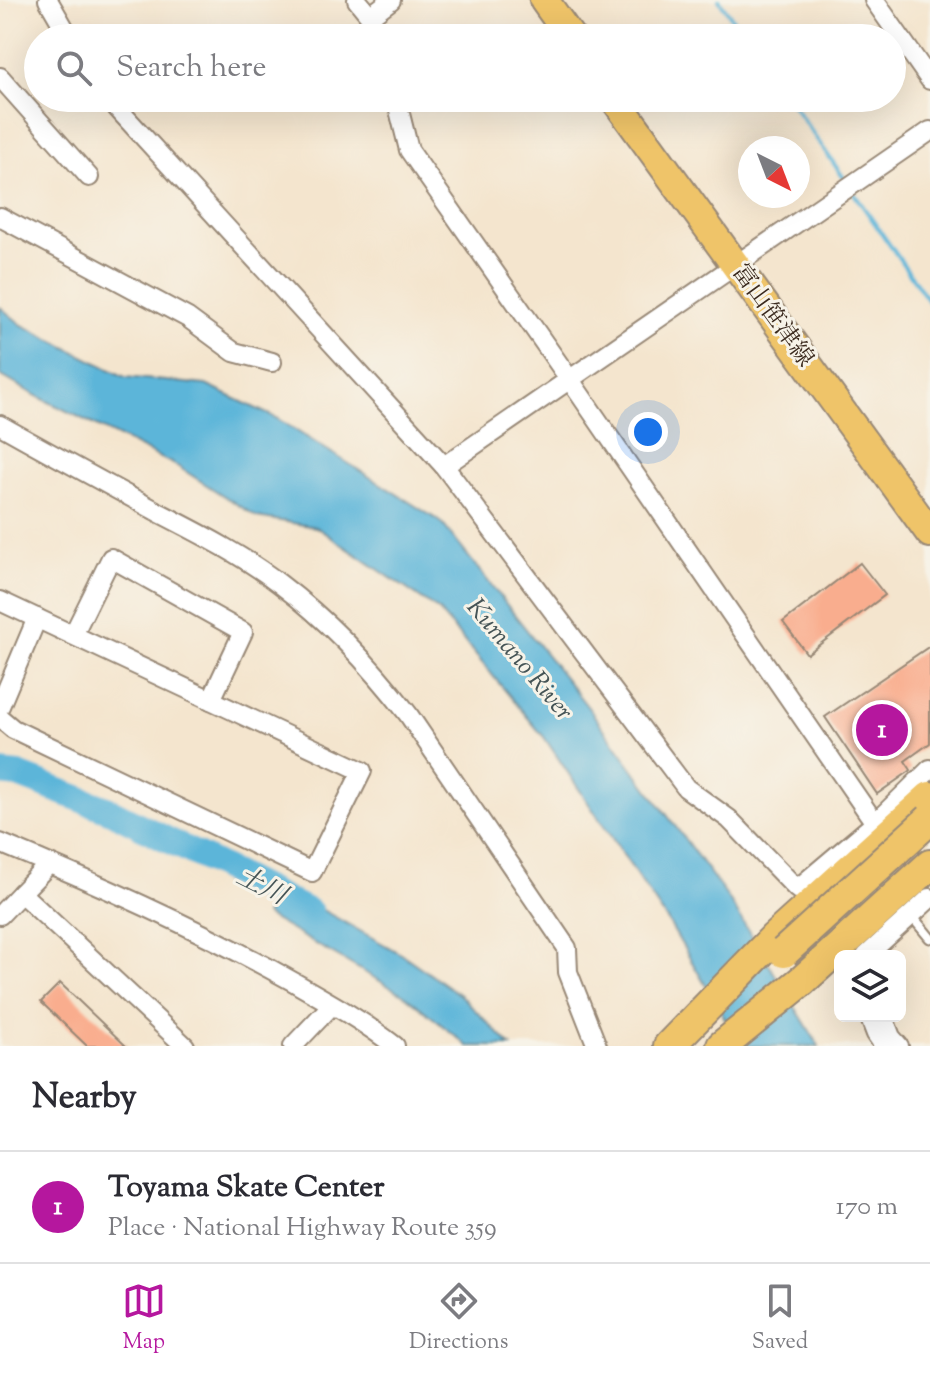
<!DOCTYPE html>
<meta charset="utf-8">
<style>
body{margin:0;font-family:"Sorts Mill Goudy","Noto Serif JP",serif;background:#f7f7f7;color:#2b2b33}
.controls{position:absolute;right:24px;bottom:24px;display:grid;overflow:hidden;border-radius:12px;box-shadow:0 8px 32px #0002}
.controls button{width:72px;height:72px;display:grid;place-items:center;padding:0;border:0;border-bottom:2px solid #e1e1e2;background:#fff;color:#2b2b33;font:40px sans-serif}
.compass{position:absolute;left:738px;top:136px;width:72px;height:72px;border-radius:50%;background:#fff;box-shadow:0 8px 32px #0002;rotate:138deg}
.you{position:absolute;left:648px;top:432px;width:28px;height:28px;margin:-20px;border:6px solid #fff;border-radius:50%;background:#1a73e8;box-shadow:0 0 0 12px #1a73e833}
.badge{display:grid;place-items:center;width:52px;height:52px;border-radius:50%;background:#b5179e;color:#fff;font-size:26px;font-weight:700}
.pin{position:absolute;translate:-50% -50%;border:4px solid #fff;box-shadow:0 2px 8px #0006}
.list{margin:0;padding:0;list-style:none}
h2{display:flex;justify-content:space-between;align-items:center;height:104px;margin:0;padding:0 32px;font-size:34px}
h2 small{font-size:26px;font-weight:400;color:#7c7c81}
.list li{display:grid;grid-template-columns:52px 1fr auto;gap:24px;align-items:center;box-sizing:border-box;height:112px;padding:0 32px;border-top:2px solid #e1e1e2}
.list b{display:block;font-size:30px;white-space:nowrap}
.list p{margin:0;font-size:26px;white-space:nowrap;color:#7c7c81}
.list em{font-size:26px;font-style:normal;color:#7c7c81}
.icon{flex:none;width:44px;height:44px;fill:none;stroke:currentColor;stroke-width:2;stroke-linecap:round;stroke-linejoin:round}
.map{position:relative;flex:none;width:930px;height:1046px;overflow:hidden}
.search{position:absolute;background:#fff;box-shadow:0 8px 32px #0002;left:24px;right:24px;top:24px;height:88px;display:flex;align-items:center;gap:20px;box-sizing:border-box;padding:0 28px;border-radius:44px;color:#7c7c81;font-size:30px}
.sheet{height:216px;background:#fff}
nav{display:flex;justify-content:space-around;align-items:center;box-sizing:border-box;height:112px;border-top:2px solid #e1e1e2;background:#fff;font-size:22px;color:#7c7c81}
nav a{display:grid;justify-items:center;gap:4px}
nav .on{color:#b5179e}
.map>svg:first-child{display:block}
.water{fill:#5bb5d9;stroke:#4b707c;stroke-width:2}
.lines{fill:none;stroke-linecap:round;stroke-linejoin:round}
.stream{stroke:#5bb5d9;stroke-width:4}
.river{stroke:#5bb5d9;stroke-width:26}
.building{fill:#f9ad8e}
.service-casing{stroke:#988876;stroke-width:13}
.minor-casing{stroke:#988876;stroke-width:22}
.primary-casing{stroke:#988876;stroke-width:32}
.trunk-casing{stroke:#988876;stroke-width:34}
.service{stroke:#fff;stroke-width:9}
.minor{stroke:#fff;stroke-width:18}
.primary{stroke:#efc469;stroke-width:28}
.trunk{stroke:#efc469;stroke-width:30}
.trunk-bridge-casing{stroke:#988876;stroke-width:34;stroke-linecap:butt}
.trunk-bridge{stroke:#efc469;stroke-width:30}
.labels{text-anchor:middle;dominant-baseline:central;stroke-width:6;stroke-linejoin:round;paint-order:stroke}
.street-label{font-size:24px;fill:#3b2a1e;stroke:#f7f3e8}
.water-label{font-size:26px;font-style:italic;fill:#455456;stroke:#f7f3e8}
</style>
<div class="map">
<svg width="930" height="1046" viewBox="0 0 930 1046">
<rect width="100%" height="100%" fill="#f7f3e8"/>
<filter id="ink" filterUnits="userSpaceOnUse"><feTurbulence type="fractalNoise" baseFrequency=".0125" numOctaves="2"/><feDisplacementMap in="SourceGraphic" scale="16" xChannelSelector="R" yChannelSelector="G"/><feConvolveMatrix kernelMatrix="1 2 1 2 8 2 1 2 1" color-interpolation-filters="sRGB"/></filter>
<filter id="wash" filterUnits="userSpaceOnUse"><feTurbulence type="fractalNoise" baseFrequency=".006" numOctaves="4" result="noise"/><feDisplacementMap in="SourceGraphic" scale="32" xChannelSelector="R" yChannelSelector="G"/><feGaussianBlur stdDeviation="1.8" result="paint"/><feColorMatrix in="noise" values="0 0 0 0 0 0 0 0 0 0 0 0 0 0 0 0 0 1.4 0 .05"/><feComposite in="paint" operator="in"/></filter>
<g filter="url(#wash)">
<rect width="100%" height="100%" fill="#f4e5ce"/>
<g class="water">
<polygon points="0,307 22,325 125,377 206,385 276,418 441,522 587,706 728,898 819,1046 741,1046 671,926 544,737 439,611 316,527 257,517 177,466 35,395 0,375"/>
<polygon points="283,888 403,955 460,995 511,1046 468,1046 406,996 265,915"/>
</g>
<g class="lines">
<g class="stream">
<polyline points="719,0 746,38"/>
<polyline points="788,98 846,181"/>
<polyline points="853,192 930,303"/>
</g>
<polyline class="river" points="0,773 18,775 109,810 310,912"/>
</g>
<g id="blocks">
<g class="building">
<polygon points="860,563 885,595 807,654 783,622"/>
<polygon points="930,646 930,743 905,761 911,770 910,771 877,794 825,717"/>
<polygon points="60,983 126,1046 87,1046 41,1002"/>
</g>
</g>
</g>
<g filter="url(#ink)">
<use href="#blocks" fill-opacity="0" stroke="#988876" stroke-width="2"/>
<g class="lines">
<defs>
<polyline id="service" points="911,915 930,938"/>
<g id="minor">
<polyline points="48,0 70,38"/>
<polyline points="357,0 370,16 378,38"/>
<polyline points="874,0 930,80"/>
<polyline points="370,16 391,0"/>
<polyline points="0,77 89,177"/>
<polyline points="108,98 444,466 686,788 729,819 797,889 875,823 930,769"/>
<polyline points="396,98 409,150 570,380 875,823"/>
<polyline points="0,217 188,318 234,352 272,362"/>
<path d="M0,425C53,455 107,484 160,513C201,534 244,556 280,584C329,621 371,666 408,714L567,948L568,972L597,1046"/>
<polyline points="444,466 930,131"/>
<polyline points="0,601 362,771 312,872 13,729 0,718"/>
<polyline points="73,635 111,558 243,632 211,700"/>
<polyline points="0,706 37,618"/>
<path d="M0,843C99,884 198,928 292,981C327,1001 363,1021 395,1046"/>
<polyline points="21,893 49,864"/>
<polyline points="0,915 21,893 185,1046"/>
<polyline points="866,956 930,898"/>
<polyline points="869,1016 876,1034 884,1046"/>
<polyline points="883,1016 891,1037 899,1046"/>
<polyline points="293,1046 332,1005"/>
</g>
<g id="primary">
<polyline points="544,0 571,38"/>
<polyline points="614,98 930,533"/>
</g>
<g id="trunk">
<polyline points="669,1046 774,938 930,797"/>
<polyline points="722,1046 803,980 930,865"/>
</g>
</defs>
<use href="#service" class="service-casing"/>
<use href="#minor" class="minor-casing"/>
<use href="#primary" class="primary-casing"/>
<use href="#trunk" class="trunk-casing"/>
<use href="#service" class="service"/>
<use href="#minor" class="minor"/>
<use href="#primary" class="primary"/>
<use href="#trunk" class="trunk"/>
<defs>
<polyline id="trunk-bridge" points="784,952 930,819"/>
</defs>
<use href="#trunk-bridge" class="trunk-bridge-casing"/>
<use href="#trunk-bridge" class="trunk-bridge"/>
</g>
</g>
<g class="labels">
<g class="street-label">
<text transform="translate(772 316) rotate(54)">富山笹津線</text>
</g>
<g class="water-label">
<text transform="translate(519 660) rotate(50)">Kumano River</text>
<text transform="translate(261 887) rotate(27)">土川</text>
</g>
</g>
</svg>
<div class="controls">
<button><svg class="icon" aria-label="layers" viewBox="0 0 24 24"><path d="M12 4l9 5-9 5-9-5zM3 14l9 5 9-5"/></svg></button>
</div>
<svg class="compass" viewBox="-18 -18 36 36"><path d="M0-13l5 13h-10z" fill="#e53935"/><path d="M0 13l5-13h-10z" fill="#7c7c81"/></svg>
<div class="you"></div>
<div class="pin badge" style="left:882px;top:730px">1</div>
<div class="search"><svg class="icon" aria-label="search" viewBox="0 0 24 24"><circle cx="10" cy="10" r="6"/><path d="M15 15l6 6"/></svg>Search here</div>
</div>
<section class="sheet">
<h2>Nearby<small></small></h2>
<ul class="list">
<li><span class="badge">1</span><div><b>Toyama Skate Center</b><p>Place · National Highway Route 359</p></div><em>170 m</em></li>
</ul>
</section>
<nav>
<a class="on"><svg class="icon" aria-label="map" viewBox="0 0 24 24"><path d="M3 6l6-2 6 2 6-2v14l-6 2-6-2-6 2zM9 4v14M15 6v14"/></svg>Map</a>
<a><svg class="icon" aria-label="directions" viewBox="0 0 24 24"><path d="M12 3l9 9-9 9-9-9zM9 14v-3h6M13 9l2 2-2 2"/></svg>Directions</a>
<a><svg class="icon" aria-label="saved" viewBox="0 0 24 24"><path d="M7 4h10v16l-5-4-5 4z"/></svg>Saved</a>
</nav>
